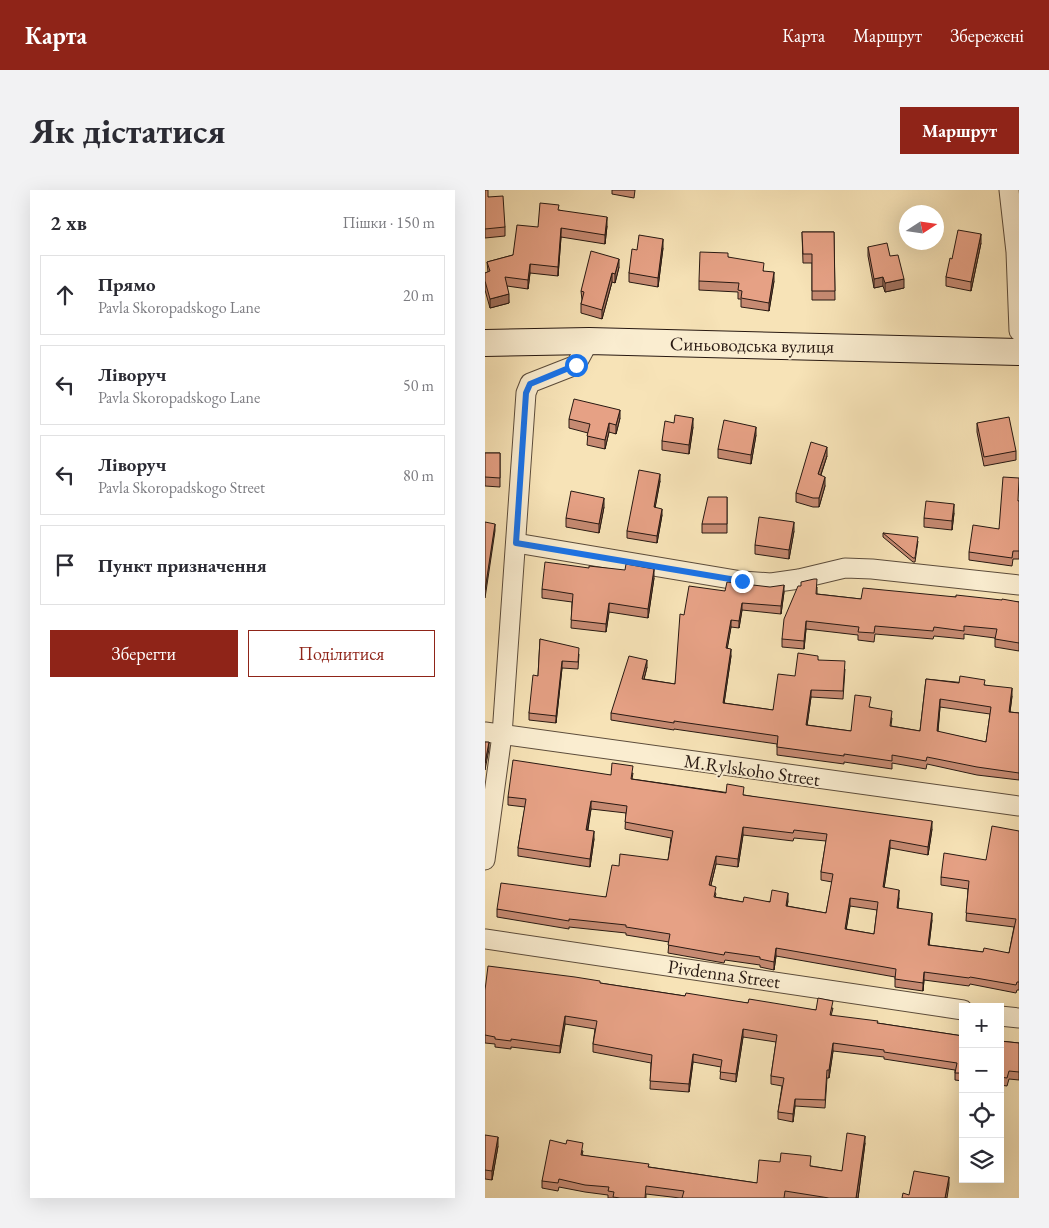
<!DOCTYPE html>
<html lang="uk">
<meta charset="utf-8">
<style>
body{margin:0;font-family:"EB Garamond",serif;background:#f2f2f3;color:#2b2b33}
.controls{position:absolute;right:15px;bottom:15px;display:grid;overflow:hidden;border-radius:0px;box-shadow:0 5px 20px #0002}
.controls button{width:45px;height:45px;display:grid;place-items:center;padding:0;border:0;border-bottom:1px solid #e1e1e2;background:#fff;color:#2b2b33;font:25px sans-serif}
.compass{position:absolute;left:414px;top:15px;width:45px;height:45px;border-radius:50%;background:#fff;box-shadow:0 5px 20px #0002;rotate:78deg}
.stop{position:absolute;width:15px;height:15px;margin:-11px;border:4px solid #1a73e8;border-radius:50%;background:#fff}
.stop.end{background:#1a73e8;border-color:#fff;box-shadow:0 1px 5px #0008}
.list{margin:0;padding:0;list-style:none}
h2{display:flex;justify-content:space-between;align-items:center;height:65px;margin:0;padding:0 20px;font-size:21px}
h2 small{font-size:16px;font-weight:400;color:#7c7c81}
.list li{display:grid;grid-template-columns:32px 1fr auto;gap:15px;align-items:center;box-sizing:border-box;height:80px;margin:0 10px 10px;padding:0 10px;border:1px solid #e1e1e2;border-radius:0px}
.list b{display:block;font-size:19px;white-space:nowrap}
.list p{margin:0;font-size:16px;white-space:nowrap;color:#7c7c81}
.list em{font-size:16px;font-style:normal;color:#7c7c81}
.actions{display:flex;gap:10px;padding:15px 20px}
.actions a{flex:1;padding:11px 0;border:1px solid #8f2418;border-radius:0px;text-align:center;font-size:18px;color:#8f2418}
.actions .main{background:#8f2418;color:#fff}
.icon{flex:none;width:28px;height:28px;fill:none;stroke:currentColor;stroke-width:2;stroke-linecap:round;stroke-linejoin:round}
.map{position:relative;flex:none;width:534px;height:1008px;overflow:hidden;border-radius:0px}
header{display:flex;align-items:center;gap:30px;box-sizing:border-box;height:70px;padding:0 25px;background:#8f2418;color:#fff}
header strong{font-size:24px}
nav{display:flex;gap:28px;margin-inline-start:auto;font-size:18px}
.intro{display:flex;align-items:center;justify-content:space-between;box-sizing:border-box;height:120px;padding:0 30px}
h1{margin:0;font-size:35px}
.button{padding:12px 22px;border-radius:0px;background:#8f2418;color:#fff;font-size:18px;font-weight:700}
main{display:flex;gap:30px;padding:0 30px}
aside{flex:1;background:#fff;border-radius:0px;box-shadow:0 5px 20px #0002}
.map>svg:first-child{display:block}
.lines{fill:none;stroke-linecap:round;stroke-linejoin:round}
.street-casing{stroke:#5c4c3b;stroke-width:21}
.secondary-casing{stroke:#281912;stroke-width:28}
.street{stroke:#faedd0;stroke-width:19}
.secondary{stroke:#faedd0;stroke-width:26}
.wall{fill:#c68a72;stroke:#281912;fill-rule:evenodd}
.shaded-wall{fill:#a1715d;stroke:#281912}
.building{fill:#e6a185;stroke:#281912;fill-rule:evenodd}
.route{stroke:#1a73e8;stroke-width:6}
.labels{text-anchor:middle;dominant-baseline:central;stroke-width:4;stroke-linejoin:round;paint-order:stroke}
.street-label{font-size:19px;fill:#281912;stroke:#faedd0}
</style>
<header>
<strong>Карта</strong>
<nav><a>Карта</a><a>Маршрут</a><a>Збережені</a></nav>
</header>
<div class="intro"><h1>Як дістатися</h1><a class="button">Маршрут</a></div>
<main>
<aside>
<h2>2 хв<small>Пішки · 150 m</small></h2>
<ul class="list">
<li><svg class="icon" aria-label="ahead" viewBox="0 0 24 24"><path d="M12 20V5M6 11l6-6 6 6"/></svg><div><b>Прямо</b><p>Pavla Skoropadskogo Lane</p></div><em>20 m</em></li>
<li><svg class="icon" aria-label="left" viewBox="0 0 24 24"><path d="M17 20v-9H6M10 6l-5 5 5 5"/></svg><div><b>Ліворуч</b><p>Pavla Skoropadskogo Lane</p></div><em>50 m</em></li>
<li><svg class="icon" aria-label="left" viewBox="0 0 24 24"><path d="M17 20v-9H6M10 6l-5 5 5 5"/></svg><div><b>Ліворуч</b><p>Pavla Skoropadskogo Street</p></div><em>80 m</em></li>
<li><svg class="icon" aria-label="arrive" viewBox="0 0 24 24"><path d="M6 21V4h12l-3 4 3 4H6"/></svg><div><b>Пункт призначення</b></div></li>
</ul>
<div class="actions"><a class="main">Зберегти</a><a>Поділитися</a></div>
</aside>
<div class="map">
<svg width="534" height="1008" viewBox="0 0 534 1008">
<rect width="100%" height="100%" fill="#f7e3b7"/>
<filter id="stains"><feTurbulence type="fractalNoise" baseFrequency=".004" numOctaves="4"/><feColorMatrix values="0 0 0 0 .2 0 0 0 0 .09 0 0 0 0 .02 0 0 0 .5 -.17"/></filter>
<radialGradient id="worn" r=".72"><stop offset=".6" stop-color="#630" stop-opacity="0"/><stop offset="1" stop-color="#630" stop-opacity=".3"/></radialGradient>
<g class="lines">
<defs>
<g id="street">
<polyline points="524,0 531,62 534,141"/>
<polyline points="31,353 257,391 286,393 314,389 360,378 387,379 534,395"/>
<polyline points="0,542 534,616"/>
<polyline points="0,670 17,545 41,203 45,193 91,175 104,151"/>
<polyline points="0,749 478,820"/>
<polyline points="515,826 534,828"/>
</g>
<polyline id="secondary" points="0,153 104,151 534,162"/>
</defs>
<use href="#street" class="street-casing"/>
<use href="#secondary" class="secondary-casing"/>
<use href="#street" class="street"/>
<use href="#secondary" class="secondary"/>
</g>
<g class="wall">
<polygon points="0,0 3,7 20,37 20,46 0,48"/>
<polygon points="127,0 150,0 149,8 127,4"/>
<polygon points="74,20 122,36 120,54 76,47 73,86 45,83 43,99 22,96 24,113 5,118 0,100 0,83 3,82 2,72 28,65 53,37"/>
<polygon points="317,42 349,42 350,110 327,110 327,73 318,73"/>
<polygon points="496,53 486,101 461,96 461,87 467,69"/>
<polygon points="383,57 405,66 419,98 400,102 398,96 389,98 383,66"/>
<polygon points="178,58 173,97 144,92 144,83 152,60"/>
<polygon points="243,67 279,81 289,91 284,121 256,117 256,109 253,109 253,102 214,100 214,91"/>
<polygon points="134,77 130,93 127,92 117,129 96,123 96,114 97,110 96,101"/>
<polygon points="135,228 131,244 124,242 120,259 102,255 103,243 84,238 84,229"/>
<polygon points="189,233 208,237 204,264 177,260 177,251"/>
<polygon points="492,233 531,261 531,270 499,276 492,242"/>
<polygon points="271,245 266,274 233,268 233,259"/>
<polygon points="0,263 15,263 15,297 0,296"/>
<polygon points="342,266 336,285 340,296 334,317 328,317 311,312 311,303"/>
<polygon points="175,291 170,317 177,325 172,353 142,348 142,341"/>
<polygon points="242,307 242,343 217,343 217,334"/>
<polygon points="533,311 534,311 534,369 528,369 527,376 484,370 484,362 514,339"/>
<polygon points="119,317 114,343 81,337 81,328"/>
<polygon points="469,323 467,340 439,337 439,328"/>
<polygon points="309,341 304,369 270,364 270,355"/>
<polygon points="398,343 433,351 430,372 428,372 398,347"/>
<polygon points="169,388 163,428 124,422 121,442 86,438 87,412 57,408 57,399"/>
<polygon points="332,397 332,404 376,409 471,407 534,412 534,461 510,457 510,448 479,444 479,449 449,446 448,449 390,444 389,452 373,450 373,445 321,439 319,459 297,457 297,449"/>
<path d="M240,401L299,402L296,424L257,420L254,438L246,437L242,458L246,466L239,513L288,520L310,486L333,470L360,479L358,509L326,507L322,535L366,541L385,517L407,528L406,536L435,541L441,489L500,495L527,506L525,522L534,523V590L492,585L442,574L441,579L407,573V579L359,572V574L292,565V554L189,539V540L126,530V523L162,477L159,489L190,494L199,425ZM455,517L505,524L501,552L453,542Z"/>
<polygon points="55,449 94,464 93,479 77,478 71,533 44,530 44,523 53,486"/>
<path d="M148,583L147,589L259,605L447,639L443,665L405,658L399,698L414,708L413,718L447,730L444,755L498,762L524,763L529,737L481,731L483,699L456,695V687L501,670L534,641V800H532L531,803L485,794L484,796L439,790L438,801L410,797V787L291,766L289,780L275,777V775L240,770L239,773L183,763L184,752L141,745V743L84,737V739L12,727V719L121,707L134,676L183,670L186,648L140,639L141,623L106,619L103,640L109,649L105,677L33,666V658L40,617L23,615V607L126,585ZM258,645L308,651L309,648L341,651L336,682V690L347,692L341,723L302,716L303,711L258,712L230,707L231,704L226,695L231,674L253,677ZM365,716L392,720L389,744L361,739Z"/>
<polygon points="115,793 200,806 263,813 331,820 348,818 346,826 478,846 478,891 470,890 470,880 399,869 399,867 348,861 344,888 342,888 340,918 310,916 308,932 293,929 293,922 297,896 286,894 286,886 291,852 258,847 251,892 235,889 236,877 208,872 204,902 165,899 166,873 108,862 108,854 110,839 80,834 75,863 26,857 26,859 10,857 10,854 0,853 0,800"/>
<polygon points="515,851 534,853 534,890 524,889 522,896 515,895"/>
<polygon points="0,945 13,956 7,990 0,989"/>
<polygon points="380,953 373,1008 195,1008 161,1004 161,1008 123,1008 123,1005 100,1002 74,997 73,1001 57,998 57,991 81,954 98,961 97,965 164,977 272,993 326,976 357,981"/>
</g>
<g class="shaded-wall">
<polygon points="122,27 122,36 120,54 120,45"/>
<polygon points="76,38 76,47 73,86 73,77"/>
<polygon points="496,44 496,53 486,101 486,92"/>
<polygon points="178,49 178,58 173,97 173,88"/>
<polygon points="134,69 134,77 130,93 130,84"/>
<polygon points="45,74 45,83 43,99 43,90"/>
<polygon points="289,82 289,91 284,121 284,113"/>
<polygon points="127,83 127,92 117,129 117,120"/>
<polygon points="398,87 398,96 389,98 389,89"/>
<polygon points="419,89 419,98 400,102 400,93"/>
<polygon points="24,104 24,113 5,118 5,109"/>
<polygon points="135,220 135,228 131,244 131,235"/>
<polygon points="208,228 208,237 204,264 204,255"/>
<polygon points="124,233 124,242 120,259 120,250"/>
<polygon points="271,237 271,245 266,274 266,265"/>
<polygon points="342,257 342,266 333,293 333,284"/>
<polygon points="175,284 175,291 169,324 169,317"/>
<polygon points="340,287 340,296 334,317 334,308"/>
<polygon points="119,308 119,317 114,343 114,334"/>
<polygon points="469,314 469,323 467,340 467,331"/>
<polygon points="177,319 177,325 172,353 172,346"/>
<polygon points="309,332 309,341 304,369 304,360"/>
<polygon points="10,334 10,341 0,408 0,400"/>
<polygon points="169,379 169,388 163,428 163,419"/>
<polygon points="299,395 299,402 296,424 296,416"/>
<polygon points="124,413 124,422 121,442 121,434"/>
<polygon points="257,413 257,420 254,438 254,431"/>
<polygon points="246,430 246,437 241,466 241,458"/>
<polygon points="321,431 321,439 319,459 319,451"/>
<polygon points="246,459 246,466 238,521 238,513"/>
<polygon points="162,470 162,477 157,497 157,489"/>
<polygon points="77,471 77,478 71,533 71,526"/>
<polygon points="527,498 527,506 524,529 524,522"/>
<polygon points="326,500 326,507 321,543 321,535"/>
<polygon points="455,509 455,517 452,549 452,541"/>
<polygon points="4,552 4,559 0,580 0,573"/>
<polygon points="106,611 106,619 101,648 101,640"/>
<polygon points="447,631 447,639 443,665 443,657"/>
<polygon points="258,637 258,645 253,677 253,669"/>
<polygon points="109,641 109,649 105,677 105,669"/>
<polygon points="405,650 405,658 398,705 398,697"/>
<polygon points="231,666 231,674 224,703 224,695"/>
<polygon points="414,700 414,708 412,725 412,718"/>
<polygon points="303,703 303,711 301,724 301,716"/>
<polygon points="365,708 365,716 360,747 360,739"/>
<polygon points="447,723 447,730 443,763 443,755"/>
<polygon points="291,758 291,766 289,780 289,772"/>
<polygon points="439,782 439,790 438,801 438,793"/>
<polygon points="80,826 80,834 75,863 75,856"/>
<polygon points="258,839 258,847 251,892 251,884"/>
<polygon points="348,853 348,861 344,888 344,880"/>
<polygon points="208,864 208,872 204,902 204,894"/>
<polygon points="310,909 310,916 308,932 308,924"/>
<polygon points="380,946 380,953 373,1008 371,1008"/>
<polygon points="13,947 13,956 7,990 7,981"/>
<polygon points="464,987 464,995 462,1008 460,1008"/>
</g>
<g class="building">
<polygon points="0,0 3,0 3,7 18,6 20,37 0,39"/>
<polygon points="55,13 74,15 73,20 122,27 120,45 76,38 73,77 45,74 43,90 20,87 24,104 5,109 0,91 0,83 5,81 2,72 28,65 32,35 53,37"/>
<polygon points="473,40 496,44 486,92 461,87 465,68 467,69"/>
<polygon points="317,42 349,42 350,101 327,101 327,64 318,64"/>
<polygon points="154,45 178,49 173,88 144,83 147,59 152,60"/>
<polygon points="402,53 405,66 413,65 419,89 400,93 398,87 389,89 383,57"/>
<polygon points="106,61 134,69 130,84 127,83 117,120 96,114 99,102 96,101"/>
<polygon points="215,62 243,63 243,67 279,73 278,81 289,82 284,113 256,108 257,101 253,100 254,93 214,91"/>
<polygon points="89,209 135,220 131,235 124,233 120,250 102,246 105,234 84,229"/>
<polygon points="190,225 208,228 204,255 177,251 180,231 189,233"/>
<polygon points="524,227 531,261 499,267 492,233"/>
<polygon points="239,230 271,237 266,265 233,259"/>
<polygon points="326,252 342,257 333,284 340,287 334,308 328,308 311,303"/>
<polygon points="0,263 15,263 15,288 0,287"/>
<polygon points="154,280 175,284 169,317 177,319 172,346 142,341"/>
<polygon points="518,287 534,288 533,311 534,311 534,361 528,361 527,368 484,362 488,335 514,339"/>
<polygon points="86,301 119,308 114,334 81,328"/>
<polygon points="223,307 242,307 242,334 217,334"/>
<polygon points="441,311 469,314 467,331 439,328"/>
<polygon points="274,327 309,332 304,360 270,355"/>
<polygon points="0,332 10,334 0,400"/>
<polygon points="398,343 433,347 430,368 428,368"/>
<polygon points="60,372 104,378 104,376 140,380 141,374 169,379 163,419 124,413 121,434 86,430 88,404 57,399"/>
<polygon points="329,389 332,389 331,404 376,409 378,398 471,407 471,405 517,410 517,409 534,412 534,453 510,449 512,439 479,436 479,441 449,437 448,441 390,436 389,443 373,442 374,437 321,431 319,451 297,449 299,429 313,396 316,396 316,392"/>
<path d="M242,392L285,397L299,395L296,416L257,413L254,431L246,430L241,458L246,459L238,513L288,520L293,484L310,486L313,463L333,466V470L360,471L358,501L326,500L321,535L366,541L370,505L386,507L384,517L407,521L405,536L435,541L441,489L474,493L475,486L500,490L499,495L527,498L524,522L534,523V583L492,577L442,567L441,571L407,565V571L359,564V566L292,557L293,546L189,531V533L126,523L144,466L162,470L157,489L190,494L195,424L199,425L204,396L240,401ZM455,509L506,517L501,552L452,541Z"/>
<polygon points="55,449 94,458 93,472 77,471 71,526 44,523 48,485 53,486"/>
<polygon points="0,552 4,552 0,573"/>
<path d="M28,570L126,585L127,573L148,576L146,589L241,603L242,594L259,597L258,605L447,631L443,657L405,650L398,697L414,700L412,718L447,723L443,755L498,762L499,758L524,763L531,729L481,723L484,691L456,687L459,663L501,670L507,636L534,641V792H532L531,795L485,787L484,788L439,782L438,793L410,789L411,779L291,758L289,772L275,769V767L240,762L239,765L183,755L185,744L141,737V735L84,729V731L12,719L16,693L121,707L127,675L134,676L135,664L183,670L188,641L140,632L142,616L106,611L101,640L109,641L105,669L33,658L41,609L23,607ZM258,637L308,643L309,640L342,644L336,682L348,684L341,723L301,716L303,703L287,700L285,712L259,707L258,712L229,707L231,697L224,695L231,666L253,669ZM365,708L393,712L389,744L360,739Z"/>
<polygon points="3,776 90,787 115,791 115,793 200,806 201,803 263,813 264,809 331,820 333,808 348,811 345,825 393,831 392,833 478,846 478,883 470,883 472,873 399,862 399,860 348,853 344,880 342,880 340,910 310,909 308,924 293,922 299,888 286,886 292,845 258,839 251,884 235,882 237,870 208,864 204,894 165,891 167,865 108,854 112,831 80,826 75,856 26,849 26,851 10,849 10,847 0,845 0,800"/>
<polygon points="515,851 534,853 534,882 524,881 522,888 515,887"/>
<polygon points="362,943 380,946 371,1008 344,1008 300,1001 299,1008 197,1008 199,1001 161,996 160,1008 135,1008 128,1007 129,1002 123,1001 124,997 100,995 74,989 73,993 57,991 65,950 81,954 82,950 98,953 96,965 164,974 163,977 272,993 274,970 295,972 296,963 326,966 325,976 357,981"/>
<polygon points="0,945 13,947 7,981 0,980"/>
<polygon points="429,981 464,987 460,1008 417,1008 418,1003 424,1005"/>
</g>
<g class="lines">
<polyline class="route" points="91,175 45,194 41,203 31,353 257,391"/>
</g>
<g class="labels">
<g class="street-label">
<text transform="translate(267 155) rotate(1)">Синьоводська вулиця</text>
<text transform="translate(267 580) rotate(8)">M.Rylskoho Street</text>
<text transform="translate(239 784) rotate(8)">Pivdenna Street</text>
</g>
</g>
<rect width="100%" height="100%" filter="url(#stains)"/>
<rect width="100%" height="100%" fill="url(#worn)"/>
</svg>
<div class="controls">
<button>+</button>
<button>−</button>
<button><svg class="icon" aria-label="locate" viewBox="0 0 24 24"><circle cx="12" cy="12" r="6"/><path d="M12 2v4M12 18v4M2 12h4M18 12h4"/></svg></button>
<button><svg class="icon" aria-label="layers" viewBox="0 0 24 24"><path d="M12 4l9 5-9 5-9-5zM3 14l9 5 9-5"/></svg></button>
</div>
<svg class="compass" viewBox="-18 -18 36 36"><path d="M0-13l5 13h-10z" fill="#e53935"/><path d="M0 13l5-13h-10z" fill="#7c7c81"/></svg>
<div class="stop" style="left:91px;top:175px"></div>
<div class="stop end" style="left:257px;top:391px"></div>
</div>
</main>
